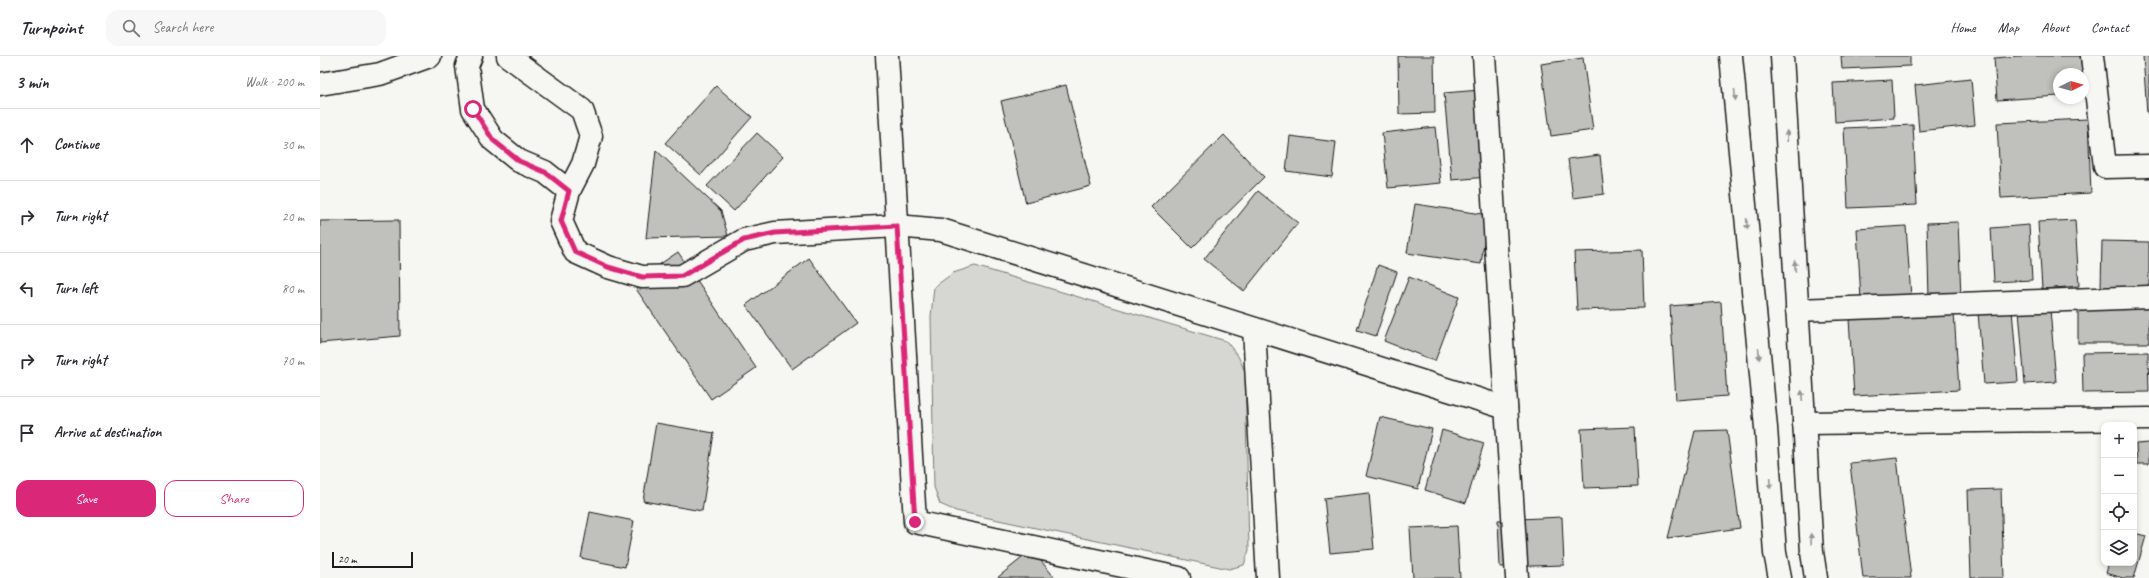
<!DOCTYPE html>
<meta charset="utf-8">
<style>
body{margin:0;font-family:Caveat,sans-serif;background:#f7f7f7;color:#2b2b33}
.controls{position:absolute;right:12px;bottom:12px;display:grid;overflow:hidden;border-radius:8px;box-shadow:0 2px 6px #0003}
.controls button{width:36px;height:36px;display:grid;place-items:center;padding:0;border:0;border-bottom:1px solid #e1e1e2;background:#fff;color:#2b2b33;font:20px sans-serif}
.compass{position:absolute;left:1733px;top:12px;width:36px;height:36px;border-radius:50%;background:#fff;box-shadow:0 2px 6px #0003;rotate:85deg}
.scale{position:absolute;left:12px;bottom:10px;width:81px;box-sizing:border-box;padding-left:4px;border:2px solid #1c1c1c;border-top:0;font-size:11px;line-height:14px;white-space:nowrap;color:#1c1c1c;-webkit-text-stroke:3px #f6f6f2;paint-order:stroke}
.stop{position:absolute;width:12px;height:12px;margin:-9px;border:3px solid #db2777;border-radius:50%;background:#fff}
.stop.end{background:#db2777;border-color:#fff;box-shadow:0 1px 4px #0008}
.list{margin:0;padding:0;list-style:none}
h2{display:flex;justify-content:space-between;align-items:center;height:52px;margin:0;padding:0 16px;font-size:17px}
h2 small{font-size:13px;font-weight:400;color:#7c7c81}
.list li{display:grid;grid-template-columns:26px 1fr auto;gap:12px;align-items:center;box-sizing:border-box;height:72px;padding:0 16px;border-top:1px solid #e1e1e2}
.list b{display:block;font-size:15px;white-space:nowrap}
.list em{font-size:13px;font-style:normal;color:#7c7c81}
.actions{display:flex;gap:8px;padding:12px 16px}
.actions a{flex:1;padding:9px 0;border:1px solid #db2777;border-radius:12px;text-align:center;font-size:14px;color:#db2777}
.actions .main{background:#db2777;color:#fff}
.icon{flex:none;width:22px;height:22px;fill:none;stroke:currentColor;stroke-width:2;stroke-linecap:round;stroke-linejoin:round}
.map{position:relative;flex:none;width:1829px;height:522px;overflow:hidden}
header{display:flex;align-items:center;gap:24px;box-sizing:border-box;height:56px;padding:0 20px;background:#fff;border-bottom:1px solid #e1e1e2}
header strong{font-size:19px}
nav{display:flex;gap:22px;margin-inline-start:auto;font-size:14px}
.search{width:280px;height:36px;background:#f7f7f7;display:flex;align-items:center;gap:10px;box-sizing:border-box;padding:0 14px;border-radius:12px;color:#7c7c81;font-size:15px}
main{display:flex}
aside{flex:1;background:#fff}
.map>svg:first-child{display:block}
.green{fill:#d6d6d2;stroke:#797977}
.building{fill:#c0c0bd;stroke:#1c1c1c}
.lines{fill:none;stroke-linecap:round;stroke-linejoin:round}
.minor-casing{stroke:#1c1c1c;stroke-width:25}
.minor{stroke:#f6f6f2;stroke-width:22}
.oneway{fill:#949492}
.route{stroke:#db2777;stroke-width:5}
</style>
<header>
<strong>Turnpoint</strong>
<div class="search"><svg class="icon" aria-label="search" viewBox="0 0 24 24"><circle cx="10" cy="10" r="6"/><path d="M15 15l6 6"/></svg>Search here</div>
<nav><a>Home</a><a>Map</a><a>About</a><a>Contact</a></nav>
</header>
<main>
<aside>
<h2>3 min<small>Walk · 200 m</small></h2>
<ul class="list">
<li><svg class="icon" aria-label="ahead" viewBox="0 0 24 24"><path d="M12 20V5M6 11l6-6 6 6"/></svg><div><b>Continue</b></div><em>30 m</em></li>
<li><svg class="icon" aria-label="right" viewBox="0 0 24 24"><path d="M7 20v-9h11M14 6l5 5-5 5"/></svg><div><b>Turn right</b></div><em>20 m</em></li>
<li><svg class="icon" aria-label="left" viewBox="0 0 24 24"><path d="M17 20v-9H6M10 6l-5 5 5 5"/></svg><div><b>Turn left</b></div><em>80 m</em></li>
<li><svg class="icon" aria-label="right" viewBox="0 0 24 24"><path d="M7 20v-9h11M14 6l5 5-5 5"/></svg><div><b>Turn right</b></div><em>70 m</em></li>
<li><svg class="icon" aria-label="arrive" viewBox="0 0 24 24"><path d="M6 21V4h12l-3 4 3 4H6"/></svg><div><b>Arrive at destination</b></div></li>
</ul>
<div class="actions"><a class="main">Save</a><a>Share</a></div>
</aside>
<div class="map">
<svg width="1829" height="522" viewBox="0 0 1829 522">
<rect width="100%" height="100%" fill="#f6f6f2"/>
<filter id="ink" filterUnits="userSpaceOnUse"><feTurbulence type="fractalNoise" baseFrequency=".025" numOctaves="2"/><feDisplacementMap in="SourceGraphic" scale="8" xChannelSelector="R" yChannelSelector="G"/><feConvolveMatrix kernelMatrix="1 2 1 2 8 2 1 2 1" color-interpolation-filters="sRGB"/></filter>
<g filter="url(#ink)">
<polygon class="green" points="655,210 906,285 918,300 925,315 929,494 924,509 909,513 636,455 620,448 614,431 611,260 614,231 633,217"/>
<g class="building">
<polygon points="1078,0 1114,0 1115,57 1079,58"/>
<polygon points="1521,0 1590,0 1590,10 1522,13"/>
<polygon points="1698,0 1761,0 1762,18 1739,18 1739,40 1677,44 1674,2"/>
<polygon points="1823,0 1829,0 1829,57 1827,57"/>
<polygon points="1263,2 1273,74 1231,80 1221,8"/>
<polygon points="1651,23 1655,69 1599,75 1595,29"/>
<polygon points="1572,24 1574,62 1515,66 1513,27"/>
<polygon points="746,29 771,130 706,147 681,45"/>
<polygon points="396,30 432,61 381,119 345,87"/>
<polygon points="1172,33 1180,120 1132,124 1124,37"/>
<polygon points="1768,63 1771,137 1681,142 1677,67"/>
<polygon points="1593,69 1597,149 1528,152 1524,72"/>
<polygon points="1115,71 1121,127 1068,132 1062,77"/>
<polygon points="437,77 463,101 414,155 387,130"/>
<polygon points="904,79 944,121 872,192 831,151"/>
<polygon points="970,80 1016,86 1012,121 966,115"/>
<polygon points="336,94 401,155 408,180 326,182"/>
<polygon points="1280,99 1284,138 1253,142 1248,103"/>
<polygon points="938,135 978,167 924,235 884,203"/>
<polygon points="1095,148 1168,159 1161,208 1087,197"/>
<polygon points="79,164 80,280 0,287 0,165"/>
<polygon points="1755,164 1759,230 1722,233 1718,166"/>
<polygon points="1638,166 1641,241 1609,242 1607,167"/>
<polygon points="1709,169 1712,224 1674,226 1671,172"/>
<polygon points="1586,170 1591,241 1541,244 1537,173"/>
<polygon points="1782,185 1829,186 1829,232 1781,232"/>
<polygon points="1322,194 1324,252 1257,254 1254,196"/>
<polygon points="358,196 436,312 391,343 312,227"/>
<polygon points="489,202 536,267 472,313 426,249"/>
<polygon points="1058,209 1077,216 1056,280 1037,274"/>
<polygon points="1089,221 1139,241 1115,305 1064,285"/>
<polygon points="1401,246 1407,340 1356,344 1350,250"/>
<rect x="1758" y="250" width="71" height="37"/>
<polygon points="1730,253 1736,326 1705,328 1699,255"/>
<polygon points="1692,254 1698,326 1664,328 1658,257"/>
<polygon points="1634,257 1639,334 1534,340 1529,263"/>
<polygon points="1828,296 1829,336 1763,337 1762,297"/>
<polygon points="1060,361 1112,373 1098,433 1046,420"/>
<polygon points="336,367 394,377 382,455 323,445"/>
<polygon points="1315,371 1318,430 1264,432 1261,373"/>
<polygon points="1122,374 1164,387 1146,447 1105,434"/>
<polygon points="1407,374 1420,472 1348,482 1375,375"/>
<polygon points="1829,387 1829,408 1817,408 1816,388"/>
<polygon points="1577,402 1591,522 1543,522 1530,407"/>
<polygon points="1681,433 1684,522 1651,522 1648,434"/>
<polygon points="1049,437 1054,493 1010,497 1004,442"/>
<polygon points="270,456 314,465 305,511 261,502"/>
<polygon points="1242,461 1244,509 1180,511 1178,464"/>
<polygon points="1137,470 1140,522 1093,522 1090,472"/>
<polygon points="1814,477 1826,480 1814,522 1803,522 1786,517 1789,507 1814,507"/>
<polygon points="712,494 735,522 677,522"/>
</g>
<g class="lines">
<defs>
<g id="minor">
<polyline points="151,0 147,10 153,53 173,84 199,105 225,116 249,135"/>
<polyline points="188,0 262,54 271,80 263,108 249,135 241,165 255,196 288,211 322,221 362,220 424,184 455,177 577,170 621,174 1186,352"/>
<polyline points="567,0 595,466 859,522"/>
<polyline points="1164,0 1197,522"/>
<polyline points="1411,0 1446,372 1455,497 1460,522"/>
<polyline points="1462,0 1492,496 1496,522"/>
<polyline points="1772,0 1785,111 1829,110"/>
<polyline points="0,28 60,18 110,0"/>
<polyline points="1477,254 1829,241"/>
<polyline points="934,273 948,522"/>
<polyline points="1484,367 1829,363"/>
</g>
</defs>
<use href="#minor" class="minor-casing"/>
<use href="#minor" class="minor"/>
</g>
<defs><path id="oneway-solid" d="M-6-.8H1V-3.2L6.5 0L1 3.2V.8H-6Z"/></defs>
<g class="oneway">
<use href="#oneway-solid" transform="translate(1415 39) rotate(85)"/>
<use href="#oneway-solid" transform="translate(1467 80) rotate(-93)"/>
<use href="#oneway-solid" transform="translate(1427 168) rotate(85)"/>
<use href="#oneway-solid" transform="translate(1475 210) rotate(-93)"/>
<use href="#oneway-solid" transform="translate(1439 298) rotate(85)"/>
<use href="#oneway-solid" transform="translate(1482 340) rotate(-93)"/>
<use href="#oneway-solid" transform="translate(1450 427) rotate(86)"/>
<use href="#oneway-solid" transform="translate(1491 483) rotate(-93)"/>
</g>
</g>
<g class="lines" filter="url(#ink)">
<polyline class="route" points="153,53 173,84 199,105 225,116 249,135 241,165 255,196 288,211 322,221 362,220 424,184 455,177 577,170 595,466"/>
</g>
</svg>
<div class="controls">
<button>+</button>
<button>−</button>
<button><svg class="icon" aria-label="locate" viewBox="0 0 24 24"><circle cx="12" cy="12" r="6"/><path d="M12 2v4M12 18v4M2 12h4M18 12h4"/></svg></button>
<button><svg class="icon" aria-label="layers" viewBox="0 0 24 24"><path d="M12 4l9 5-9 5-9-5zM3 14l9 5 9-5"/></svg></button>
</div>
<svg class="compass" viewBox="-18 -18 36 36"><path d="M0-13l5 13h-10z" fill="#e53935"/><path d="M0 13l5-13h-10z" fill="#7c7c81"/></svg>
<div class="scale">20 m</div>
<div class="stop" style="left:153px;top:53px"></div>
<div class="stop end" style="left:595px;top:466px"></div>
</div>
</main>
